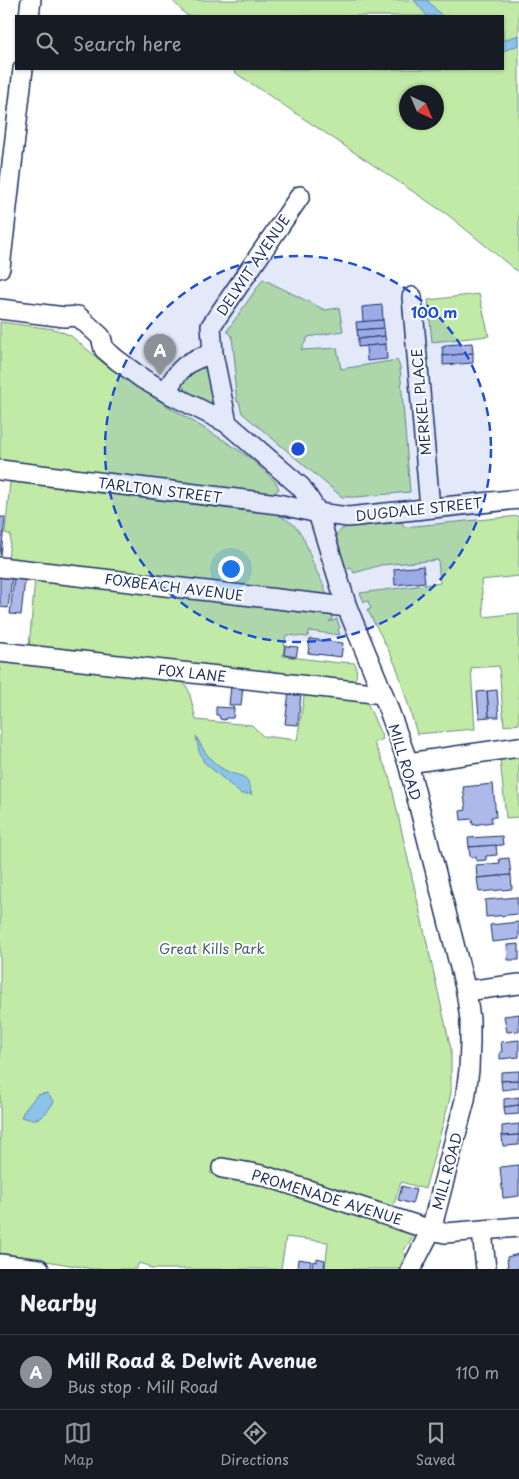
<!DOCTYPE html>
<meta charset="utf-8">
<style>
body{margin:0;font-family:"Playpen Sans",sans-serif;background:#20242c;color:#f1f3f6}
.compass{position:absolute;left:399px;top:85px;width:45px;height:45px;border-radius:50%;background:#171b24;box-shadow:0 1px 4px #0004;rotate:136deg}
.you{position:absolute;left:230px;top:568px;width:18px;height:18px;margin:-12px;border:4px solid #fff;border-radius:50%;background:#1a73e8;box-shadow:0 0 0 8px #1a73e833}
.badge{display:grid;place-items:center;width:32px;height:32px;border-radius:50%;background:#8c9099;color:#fff;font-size:16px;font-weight:700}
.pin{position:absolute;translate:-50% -41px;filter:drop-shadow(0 1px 2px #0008)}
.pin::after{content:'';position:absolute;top:26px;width:18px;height:15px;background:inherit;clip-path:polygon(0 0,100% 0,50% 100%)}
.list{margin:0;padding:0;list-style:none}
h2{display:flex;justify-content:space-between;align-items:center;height:65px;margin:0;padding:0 20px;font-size:21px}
h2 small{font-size:16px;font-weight:400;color:#9ea1a6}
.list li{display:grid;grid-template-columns:32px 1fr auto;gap:15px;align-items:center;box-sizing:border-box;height:75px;padding:0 20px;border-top:1px solid #363941}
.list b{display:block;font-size:19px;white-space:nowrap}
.list p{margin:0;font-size:16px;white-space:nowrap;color:#9ea1a6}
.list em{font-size:16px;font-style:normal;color:#9ea1a6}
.icon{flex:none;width:28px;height:28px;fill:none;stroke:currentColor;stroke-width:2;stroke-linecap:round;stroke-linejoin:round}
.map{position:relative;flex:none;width:519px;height:1269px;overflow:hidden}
.search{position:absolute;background:#171b24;box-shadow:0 1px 4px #0004;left:15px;right:15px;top:15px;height:55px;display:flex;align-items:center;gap:12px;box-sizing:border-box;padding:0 18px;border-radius:0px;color:#9ea1a6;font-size:19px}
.sheet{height:140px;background:#171b24}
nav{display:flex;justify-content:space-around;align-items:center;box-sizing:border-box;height:70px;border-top:1px solid #363941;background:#171b24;font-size:14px;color:#9ea1a6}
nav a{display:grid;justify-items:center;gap:2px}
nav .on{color:#8c9099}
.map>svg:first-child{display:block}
.green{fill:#c1eaa6;stroke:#6e8c82;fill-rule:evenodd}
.water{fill:#8cc3ea;stroke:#5f88b2}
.building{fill:#acb9e9;stroke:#1b2f5e}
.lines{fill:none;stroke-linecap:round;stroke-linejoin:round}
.minor-casing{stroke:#1b2f5e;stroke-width:22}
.minor{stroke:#fff;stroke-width:19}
.ring{fill:none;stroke:#1d4ed8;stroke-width:2.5;stroke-dasharray:9 6}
.labels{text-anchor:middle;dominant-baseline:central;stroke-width:4;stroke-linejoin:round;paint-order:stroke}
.street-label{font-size:14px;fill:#1b2f5e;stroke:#fff}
.park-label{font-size:14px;fill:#445e70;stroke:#fff}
.centre{fill:#1d4ed8;stroke:#fff;stroke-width:2.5}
.ring-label{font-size:15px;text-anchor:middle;font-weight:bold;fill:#1d4ed8;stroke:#fff;stroke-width:4;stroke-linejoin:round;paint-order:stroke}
</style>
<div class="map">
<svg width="519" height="1269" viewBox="0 0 519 1269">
<rect width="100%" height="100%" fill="#fff"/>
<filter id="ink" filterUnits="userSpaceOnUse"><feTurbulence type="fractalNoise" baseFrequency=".02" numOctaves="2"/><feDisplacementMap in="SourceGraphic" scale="10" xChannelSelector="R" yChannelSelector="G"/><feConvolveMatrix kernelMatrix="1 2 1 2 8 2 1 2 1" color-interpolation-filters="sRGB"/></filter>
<g filter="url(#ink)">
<g class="green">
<path d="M172,0H519V273L448,215L237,74L232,69H503V16H187ZM406,92H436V122H406Z"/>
<polygon points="263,279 325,310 339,308 343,331 308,337 301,350 337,348 341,369 397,360 400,367 410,492 356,497 342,497 242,413 239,402 237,402 234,375 236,374 232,336 227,331"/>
<polygon points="479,294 489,336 432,342 428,300"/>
<polygon points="0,322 54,329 70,335 106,365 145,392 225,441 250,458 276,482 279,489 272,495 251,491 0,463"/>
<path d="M196,368L206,369L210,372L219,410C207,404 188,398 182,385L187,375Z"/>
<path d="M10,482L28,483L271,512C304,525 303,538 315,568C319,577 326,587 327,597L8,559L11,535L5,533Z"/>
<path d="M519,516V576L481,580L484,617L519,613V724L504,726L499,666L471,668L475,729L417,734L398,671L390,653L367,609H371L368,601L364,602L360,593L440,583L438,560L381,565L354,573L351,567L345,569C342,560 335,548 336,538C336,534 339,531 342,529C354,523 388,524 402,522L404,527Z"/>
<path d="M35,578L330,611L333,619L329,621L330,622L337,619L340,628L338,630L340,635L309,631L308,637L286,635L283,656L339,663L340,662L355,663C357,671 358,676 353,683L29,648Z"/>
<polygon points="0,656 181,677 189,691 196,720 252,725 263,736 297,740 305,690 366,700 383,739 374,743 389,775 451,1049 451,1093 448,1106 425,1189 401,1182 393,1207 291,1174 217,1160 210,1173 261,1182 413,1234 413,1236 403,1252 407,1255 400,1269 325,1269 328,1242 286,1237 281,1269 150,1269 148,1266 139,1263 136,1269 93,1269 0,1253"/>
<polygon points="519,757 519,817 506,818 500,759"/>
</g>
<g class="water">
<polygon points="414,0 427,0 442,16 427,16"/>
<polygon points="519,35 519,45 503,51 503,40"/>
<path d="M196,736C204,752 213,766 231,773C236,775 242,775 246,779C249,784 250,790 252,794H241L204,762L199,751Z"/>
<path d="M47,1093L54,1102C44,1116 40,1123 21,1117L24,1111L37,1095Z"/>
</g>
<g class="building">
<polygon points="382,305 383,320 363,322 362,307"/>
<polygon points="383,320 384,328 357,330 356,322"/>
<polygon points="384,328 385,336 358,339 357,330"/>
<polygon points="385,336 386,344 358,347 358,339"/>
<polygon points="472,343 473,353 443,356 442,347 445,347 445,345"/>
<polygon points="386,344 387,359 367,361 366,346"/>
<polygon points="473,353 473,363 443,365 443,356"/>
<polygon points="0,517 5,517 1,555 0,555"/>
<polygon points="423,566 425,582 395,585 394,569"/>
<polygon points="0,576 12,577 8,608 0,607"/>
<polygon points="14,578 25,579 21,615 10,614"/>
<polygon points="310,639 343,643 341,657 308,653"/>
<polygon points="285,646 298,647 296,657 284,655"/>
<polygon points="231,685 243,686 241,706 229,705"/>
<polygon points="497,690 499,717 489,717 487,691"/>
<polygon points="289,691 301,693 298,725 285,724"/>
<polygon points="487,691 489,717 479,718 477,692"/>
<polygon points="216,707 234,708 233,718 226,718 225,720 220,719 219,715 216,715"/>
<polygon points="493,784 496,817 491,817 492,822 473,825 472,819 461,820 460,811 466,810 463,787"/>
<polygon points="502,836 503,845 469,847 468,838"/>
<polygon points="496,845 497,855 486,856 486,860 476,861 476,857 470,857 469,847"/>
<polygon points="509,858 511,875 477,878 476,865 500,863 499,859"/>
<polygon points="511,875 512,889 479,892 477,878"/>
<polygon points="517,897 518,914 486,917 485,900"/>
<polygon points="519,922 519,939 492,942 490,925"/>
<polygon points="519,944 519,960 508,960 507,945"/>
<polygon points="519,1014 519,1031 507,1032 504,1016"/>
<polygon points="519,1040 519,1057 500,1059 500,1052 502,1052 501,1042"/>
<polygon points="519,1071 519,1080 501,1081 501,1072"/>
<polygon points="519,1080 519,1088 502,1090 501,1081"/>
<polygon points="519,1097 519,1105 504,1107 504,1099"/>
<polygon points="519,1105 519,1114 505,1115 504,1107"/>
<polygon points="519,1124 519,1135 502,1136 502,1126"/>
<polygon points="519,1135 519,1145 503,1146 502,1136"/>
<polygon points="519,1165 519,1196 503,1198 500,1167"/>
<polygon points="402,1186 416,1190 412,1204 398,1200"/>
<polygon points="519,1254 519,1269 508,1269 507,1257"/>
<polygon points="317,1258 325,1260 324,1269 312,1269 313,1261 317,1262"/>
<polygon points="298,1259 311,1261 310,1269 297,1269"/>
</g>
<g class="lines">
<defs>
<g id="minor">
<polyline points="29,16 31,0"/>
<polyline points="0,268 23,69"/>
<polyline points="412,297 430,508"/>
<polyline points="0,309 65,317 78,316 101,337 104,349 117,360 143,379 166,392 227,423 301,487 318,513 347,607 383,694 408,763 466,991 470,1019 470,1042 469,1070 465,1100 431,1230 411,1269"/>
<path d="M166,392C178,369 188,359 213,354"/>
<polyline points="227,423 213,354 211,326 300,196"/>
<polyline points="0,470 278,504 318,513 348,517 519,499"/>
<polyline points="0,567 347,607"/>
<polyline points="0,652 383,694"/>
<polyline points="408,763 519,747"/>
<polyline points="466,991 519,984"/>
<polyline points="222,1168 262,1175 431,1230 445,1233 519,1227"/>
<polyline points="482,1231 486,1269"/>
<polyline points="0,1264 39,1269"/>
</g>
</defs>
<use href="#minor" class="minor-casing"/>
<use href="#minor" class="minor"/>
</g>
</g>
<circle cx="298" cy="449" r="193" fill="#1d4ed8" fill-opacity=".12"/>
<circle class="ring" cx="298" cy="449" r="193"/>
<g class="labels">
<g class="street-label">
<text transform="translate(253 265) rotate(-56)">DELWIT AVENUE</text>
<text transform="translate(421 402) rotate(-95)">MERKEL PLACE</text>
<text transform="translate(160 490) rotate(7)">TARLTON STREET</text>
<text transform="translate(419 509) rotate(-6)">DUGDALE STREET</text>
<text transform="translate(174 587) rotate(7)">FOXBEACH AVENUE</text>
<text transform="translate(192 673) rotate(6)">FOX LANE</text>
<text transform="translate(405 762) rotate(73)">MILL ROAD</text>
<text transform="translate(447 1171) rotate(-75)">MILL ROAD</text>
<text transform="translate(327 1197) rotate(17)">PROMENADE AVENUE</text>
</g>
<g class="park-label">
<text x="212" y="948">Great Kills Park</text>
</g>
</g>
<circle cx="298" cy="449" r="8" class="centre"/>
<g class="ring-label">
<text x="434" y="318">100 m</text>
</g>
</svg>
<svg class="compass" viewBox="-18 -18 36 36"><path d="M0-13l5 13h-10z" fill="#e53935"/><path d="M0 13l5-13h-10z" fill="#9ea1a6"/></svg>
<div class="you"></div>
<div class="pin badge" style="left:160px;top:375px">A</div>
<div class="search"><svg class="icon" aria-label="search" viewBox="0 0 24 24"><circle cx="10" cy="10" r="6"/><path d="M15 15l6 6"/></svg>Search here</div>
</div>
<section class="sheet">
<h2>Nearby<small></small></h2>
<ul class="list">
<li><span class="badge">A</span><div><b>Mill Road &amp; Delwit Avenue</b><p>Bus stop · Mill Road</p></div><em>110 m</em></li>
</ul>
</section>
<nav>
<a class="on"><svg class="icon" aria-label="map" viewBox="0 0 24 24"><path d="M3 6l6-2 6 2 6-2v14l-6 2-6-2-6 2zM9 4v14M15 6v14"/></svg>Map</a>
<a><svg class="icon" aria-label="directions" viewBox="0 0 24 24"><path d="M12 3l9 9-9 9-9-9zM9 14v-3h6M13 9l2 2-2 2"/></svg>Directions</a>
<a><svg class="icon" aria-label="saved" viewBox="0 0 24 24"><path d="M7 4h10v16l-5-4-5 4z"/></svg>Saved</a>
</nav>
